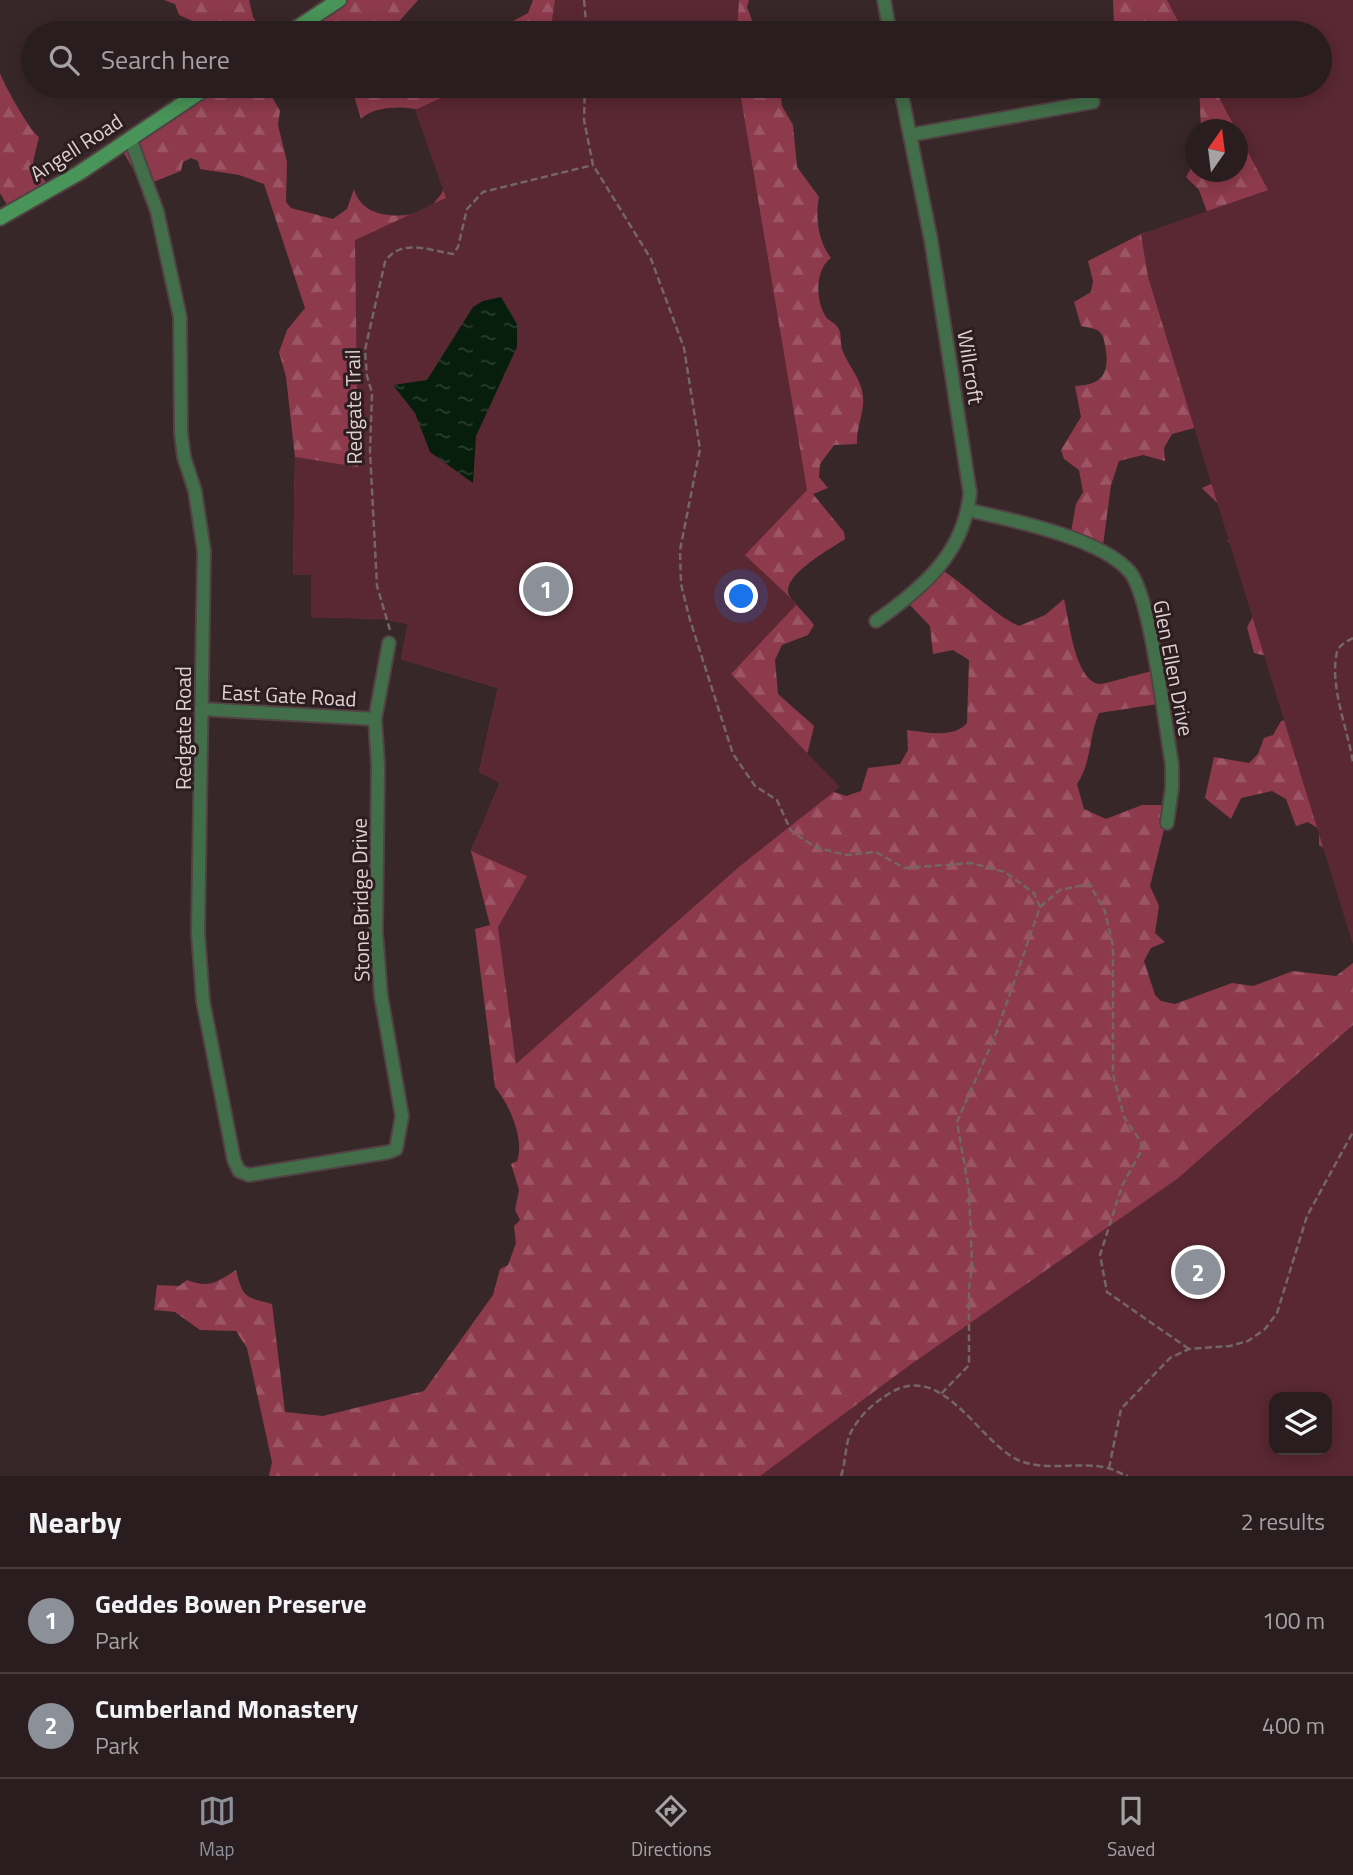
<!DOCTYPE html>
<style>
body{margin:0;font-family:"Titillium Web",sans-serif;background:#322628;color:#f1f3f6}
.controls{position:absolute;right:21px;bottom:21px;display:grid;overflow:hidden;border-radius:14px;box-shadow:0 4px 18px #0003}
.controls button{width:63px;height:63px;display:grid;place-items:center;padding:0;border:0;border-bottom:2px solid #463b3d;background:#2a1d1f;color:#f1f3f6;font:35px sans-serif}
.compass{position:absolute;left:1185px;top:119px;width:63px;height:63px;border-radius:50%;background:#2a1d1f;box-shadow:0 4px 18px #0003;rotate:14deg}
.you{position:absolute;left:742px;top:597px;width:24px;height:24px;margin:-18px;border:5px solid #fff;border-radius:50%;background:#1a73e8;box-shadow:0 0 0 10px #1a73e833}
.badge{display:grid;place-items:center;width:46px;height:46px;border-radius:50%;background:#8c9099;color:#fff;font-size:23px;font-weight:700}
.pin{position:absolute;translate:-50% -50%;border:4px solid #fff;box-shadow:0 2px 7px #0006}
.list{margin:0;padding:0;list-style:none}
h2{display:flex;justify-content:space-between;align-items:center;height:91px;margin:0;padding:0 28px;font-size:30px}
h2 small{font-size:23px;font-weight:400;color:#a5a2a4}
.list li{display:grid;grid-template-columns:46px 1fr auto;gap:21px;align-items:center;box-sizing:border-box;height:105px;padding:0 28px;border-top:2px solid #463b3d}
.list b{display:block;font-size:26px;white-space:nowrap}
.list p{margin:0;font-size:23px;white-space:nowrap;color:#a5a2a4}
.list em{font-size:23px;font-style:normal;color:#a5a2a4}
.icon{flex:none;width:38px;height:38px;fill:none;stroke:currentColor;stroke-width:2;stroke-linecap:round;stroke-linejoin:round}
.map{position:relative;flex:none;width:1353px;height:1476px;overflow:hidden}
.search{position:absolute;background:#2a1d1f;box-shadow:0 4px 18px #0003;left:21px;right:21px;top:21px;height:77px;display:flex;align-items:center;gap:18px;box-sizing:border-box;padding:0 24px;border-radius:38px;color:#a5a2a4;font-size:26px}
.sheet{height:301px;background:#2a1d1f}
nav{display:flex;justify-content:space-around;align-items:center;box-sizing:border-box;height:98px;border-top:2px solid #463b3d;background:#2a1d1f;font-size:19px;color:#a5a2a4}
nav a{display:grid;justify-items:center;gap:4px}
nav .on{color:#8c9099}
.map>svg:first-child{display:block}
.forest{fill:url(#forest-firs);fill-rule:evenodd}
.park{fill:#5a2832;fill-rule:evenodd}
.water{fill:url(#water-ripples)}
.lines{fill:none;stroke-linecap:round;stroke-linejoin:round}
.minor-casing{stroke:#524244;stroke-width:16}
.secondary-casing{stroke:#524244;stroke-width:18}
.path{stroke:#746566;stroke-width:2.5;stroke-dasharray:7 3.5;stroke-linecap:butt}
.minor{stroke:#426f49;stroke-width:12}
.secondary{stroke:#499458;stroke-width:14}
.labels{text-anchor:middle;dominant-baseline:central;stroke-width:6;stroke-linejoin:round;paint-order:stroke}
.street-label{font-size:21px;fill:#dcd1d2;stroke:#2e1d20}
</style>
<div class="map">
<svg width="1353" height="1476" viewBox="0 0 1353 1476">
<defs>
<pattern id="forest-firs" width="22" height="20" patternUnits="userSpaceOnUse" patternTransform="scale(1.75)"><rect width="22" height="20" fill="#8d3a4c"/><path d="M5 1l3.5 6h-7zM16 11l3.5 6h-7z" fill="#9c5565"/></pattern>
<pattern id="water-ripples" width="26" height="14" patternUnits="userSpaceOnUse" patternTransform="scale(1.75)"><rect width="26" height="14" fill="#081e0c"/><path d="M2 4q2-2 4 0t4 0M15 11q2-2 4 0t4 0" fill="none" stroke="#2b3e2e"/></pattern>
</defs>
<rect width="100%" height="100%" fill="#382729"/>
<g class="forest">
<polygon points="164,0 249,0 253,17 263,33 210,33 208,28 179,15 175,4"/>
<polygon points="339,0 418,0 389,33 319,33 312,22"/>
<polygon points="533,0 749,0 747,7 753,23 782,33 505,33 508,24 528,13"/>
<path d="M1113,0H1353V867L1319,845V829L1308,822L1296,826L1286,799L1272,791L1241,798L1231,819L1205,798L1214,757L1249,763L1258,754L1264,738L1273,735L1281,721L1289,719L1267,656L1254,653L1247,627L1257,610L1248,562L1228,541C1239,517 1218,505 1202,488L1213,483L1198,427L1172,434L1164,448L1165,461L1143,455L1119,461L1111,485L1102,553L1097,554L1069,543L1076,504L1083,492L1079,470L1064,459L1061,450L1081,417L1075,386C1104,385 1110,372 1105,345C1104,340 1103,333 1097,330C1093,328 1085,327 1081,326L1074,302L1091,292L1093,281L1088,261L1143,233L1210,220L1199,190L1186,177L1195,161L1196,172H1238V130L1201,129L1199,86H1320V33H1110L1114,25Z"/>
<path d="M0,73C4,85 30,131 39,137L33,162L51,191L12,213L0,193Z"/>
<path d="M215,86H266L280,111L278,125L287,162L286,202L291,208L333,219L347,209L354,189C363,221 403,218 428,211L442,193L448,176L421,110C403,106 375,105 361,119L351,86C370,86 389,92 406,86H780L782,106L793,125L797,167L819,197C815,216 818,242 831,258C815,269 815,301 826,317C829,321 836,323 838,328C842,333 840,343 842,349C846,361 858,376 861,387C868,408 856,424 857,444L834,445L820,464L819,477L828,488L813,494L844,532L845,539C832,548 780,576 789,595C794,604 807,615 814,625L808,635L782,645L775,660L778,694L814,726L804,768L815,786L846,796L861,791L868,768L900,764L908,750L907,730C926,732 953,739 967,723L969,660L953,650L933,654L930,626L909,604L942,570C969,587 991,613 1019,626L1045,615L1064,599C1069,620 1075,682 1100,684C1104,684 1143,673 1152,671L1158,704L1099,713C1088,739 1092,762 1077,784L1084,809L1106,819L1142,805H1170L1150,886L1159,906L1155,933L1165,942L1151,948L1144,961L1155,995L1161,1001L1175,1004L1232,983L1253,986L1293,971L1336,976L1353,963V1476H269L272,1462L247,1348L236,1331L200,1330L175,1312L154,1310L157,1285L179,1286L187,1280C209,1289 217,1282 236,1270C243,1298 245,1297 272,1304L285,1412L323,1416L424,1391L493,1295L500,1269L508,1265L516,1243L514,1226L520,1220L515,1210L519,1190L511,1164L517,1161C525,1139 509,1104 495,1087L475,929L490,925L471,851L500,783L479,772L498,688L401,659L408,624L384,619L311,617V575H293L295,457L286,377L279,352L287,330L305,308L264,184L239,175L200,169L198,161L191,158L183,162L181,171L143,186L122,150ZM1274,1397H1327V1450H1274Z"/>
</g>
<g class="park">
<polygon points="555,0 739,0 737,33 550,33"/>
<polygon points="1167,0 1353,0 1353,945 1148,277 1141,234 1268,190 1213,86 1320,86 1320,33 1184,33"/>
<polygon points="467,86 739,86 807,490 745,555 797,604 731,674 840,787 740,866 516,1064 498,927 527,876 471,851 500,783 479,772 498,688 401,659 408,624 384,619 311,617 311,575 293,575 295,457 358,467 355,240 446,198 415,110"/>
<path d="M1353,1025V1476H760L910,1365L1177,1179ZM1327,1397V1450H1274V1397Z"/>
</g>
<polygon class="water" points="501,297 517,324 517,347 476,436 473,483 430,452 415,413 393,385 427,380 473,307 483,301"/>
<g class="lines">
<defs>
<g id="minor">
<polyline points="884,0 890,33"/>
<polyline points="910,135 1093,102"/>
<polyline points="130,138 157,211 180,317 181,433 184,457 195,491 204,551 198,933 203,1001 234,1160 239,1171 249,1175 389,1152 396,1149 402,1116 381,996 376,932 378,766 375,719 389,643"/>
<path d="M968,510C1012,520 1101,538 1130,572C1151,598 1165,726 1172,764V788L1167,823"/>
<path d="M876,621C923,588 964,553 970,493L931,240L900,86"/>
<polyline points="201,709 375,719"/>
</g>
<g id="secondary">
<polyline points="289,33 339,0"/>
<polyline points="0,218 79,173 209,86"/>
</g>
</defs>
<use href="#minor" class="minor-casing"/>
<use href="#secondary" class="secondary-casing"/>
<g class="path">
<polyline points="584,0 587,33"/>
<polyline points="585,86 584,120 593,165 651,259 684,348 700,449 680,550 681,584 690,620 733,754 755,786 777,800 791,831 815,847 846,855 876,852 904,868 971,863 1005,872 1034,893 1040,907 997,1031 957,1122 969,1190 972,1266 969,1288 969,1365 941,1394"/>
<path d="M390,630L377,586L370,452L372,393L367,376L365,350L385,262C400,238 428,250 453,254L458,247L467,209L483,192L593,165"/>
<path d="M1353,638C1347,641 1339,645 1337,652C1329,686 1348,729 1353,763"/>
<polyline points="1040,907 1060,890 1089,884 1105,911 1113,946 1113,1074 1124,1117 1141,1142 1141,1151 1122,1186 1100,1255 1107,1292 1189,1349"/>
<polyline points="1109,1468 1121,1409 1170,1358 1189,1349 1230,1346 1248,1341 1265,1329 1277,1313 1307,1216 1353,1132"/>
<path d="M841,1476C846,1462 845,1442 852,1430C862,1413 874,1403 890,1393C943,1361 978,1441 1018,1460C1045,1472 1079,1461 1108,1468C1115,1470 1121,1474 1128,1476"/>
</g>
<use href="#minor" class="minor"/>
<use href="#secondary" class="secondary"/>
</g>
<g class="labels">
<g class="street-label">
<text transform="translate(76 147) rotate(-33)">Angell Road</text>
<text transform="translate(971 367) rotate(81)">Willcroft</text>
<text transform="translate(353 407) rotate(-91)">Redgate Trail</text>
<text transform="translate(1174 668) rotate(79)">Glen Ellen Drive</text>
<text transform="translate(289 695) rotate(3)">East Gate Road</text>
<text transform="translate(183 728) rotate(-90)">Redgate Road</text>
<text transform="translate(360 900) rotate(-91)">Stone Bridge Drive</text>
</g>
</g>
</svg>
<div class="controls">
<button><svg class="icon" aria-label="layers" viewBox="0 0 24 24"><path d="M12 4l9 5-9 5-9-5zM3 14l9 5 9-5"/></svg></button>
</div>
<svg class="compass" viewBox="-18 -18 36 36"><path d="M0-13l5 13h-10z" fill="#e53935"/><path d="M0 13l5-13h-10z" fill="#a5a2a4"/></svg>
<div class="you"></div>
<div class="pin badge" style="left:546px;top:589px">1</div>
<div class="pin badge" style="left:1198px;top:1272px">2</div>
<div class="search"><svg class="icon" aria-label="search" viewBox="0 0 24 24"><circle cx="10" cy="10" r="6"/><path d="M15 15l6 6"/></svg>Search here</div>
</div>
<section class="sheet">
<h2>Nearby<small>2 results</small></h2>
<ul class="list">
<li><span class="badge">1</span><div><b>Geddes Bowen Preserve</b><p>Park</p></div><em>100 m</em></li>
<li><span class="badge">2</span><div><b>Cumberland Monastery</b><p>Park</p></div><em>400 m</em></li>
</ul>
</section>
<nav>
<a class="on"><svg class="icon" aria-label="map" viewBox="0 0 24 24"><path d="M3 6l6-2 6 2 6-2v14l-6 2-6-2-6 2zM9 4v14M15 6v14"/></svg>Map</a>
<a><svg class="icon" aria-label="directions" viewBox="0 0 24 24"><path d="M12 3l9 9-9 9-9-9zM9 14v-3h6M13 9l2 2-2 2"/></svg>Directions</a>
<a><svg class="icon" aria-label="saved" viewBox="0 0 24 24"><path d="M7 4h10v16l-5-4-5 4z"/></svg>Saved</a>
</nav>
